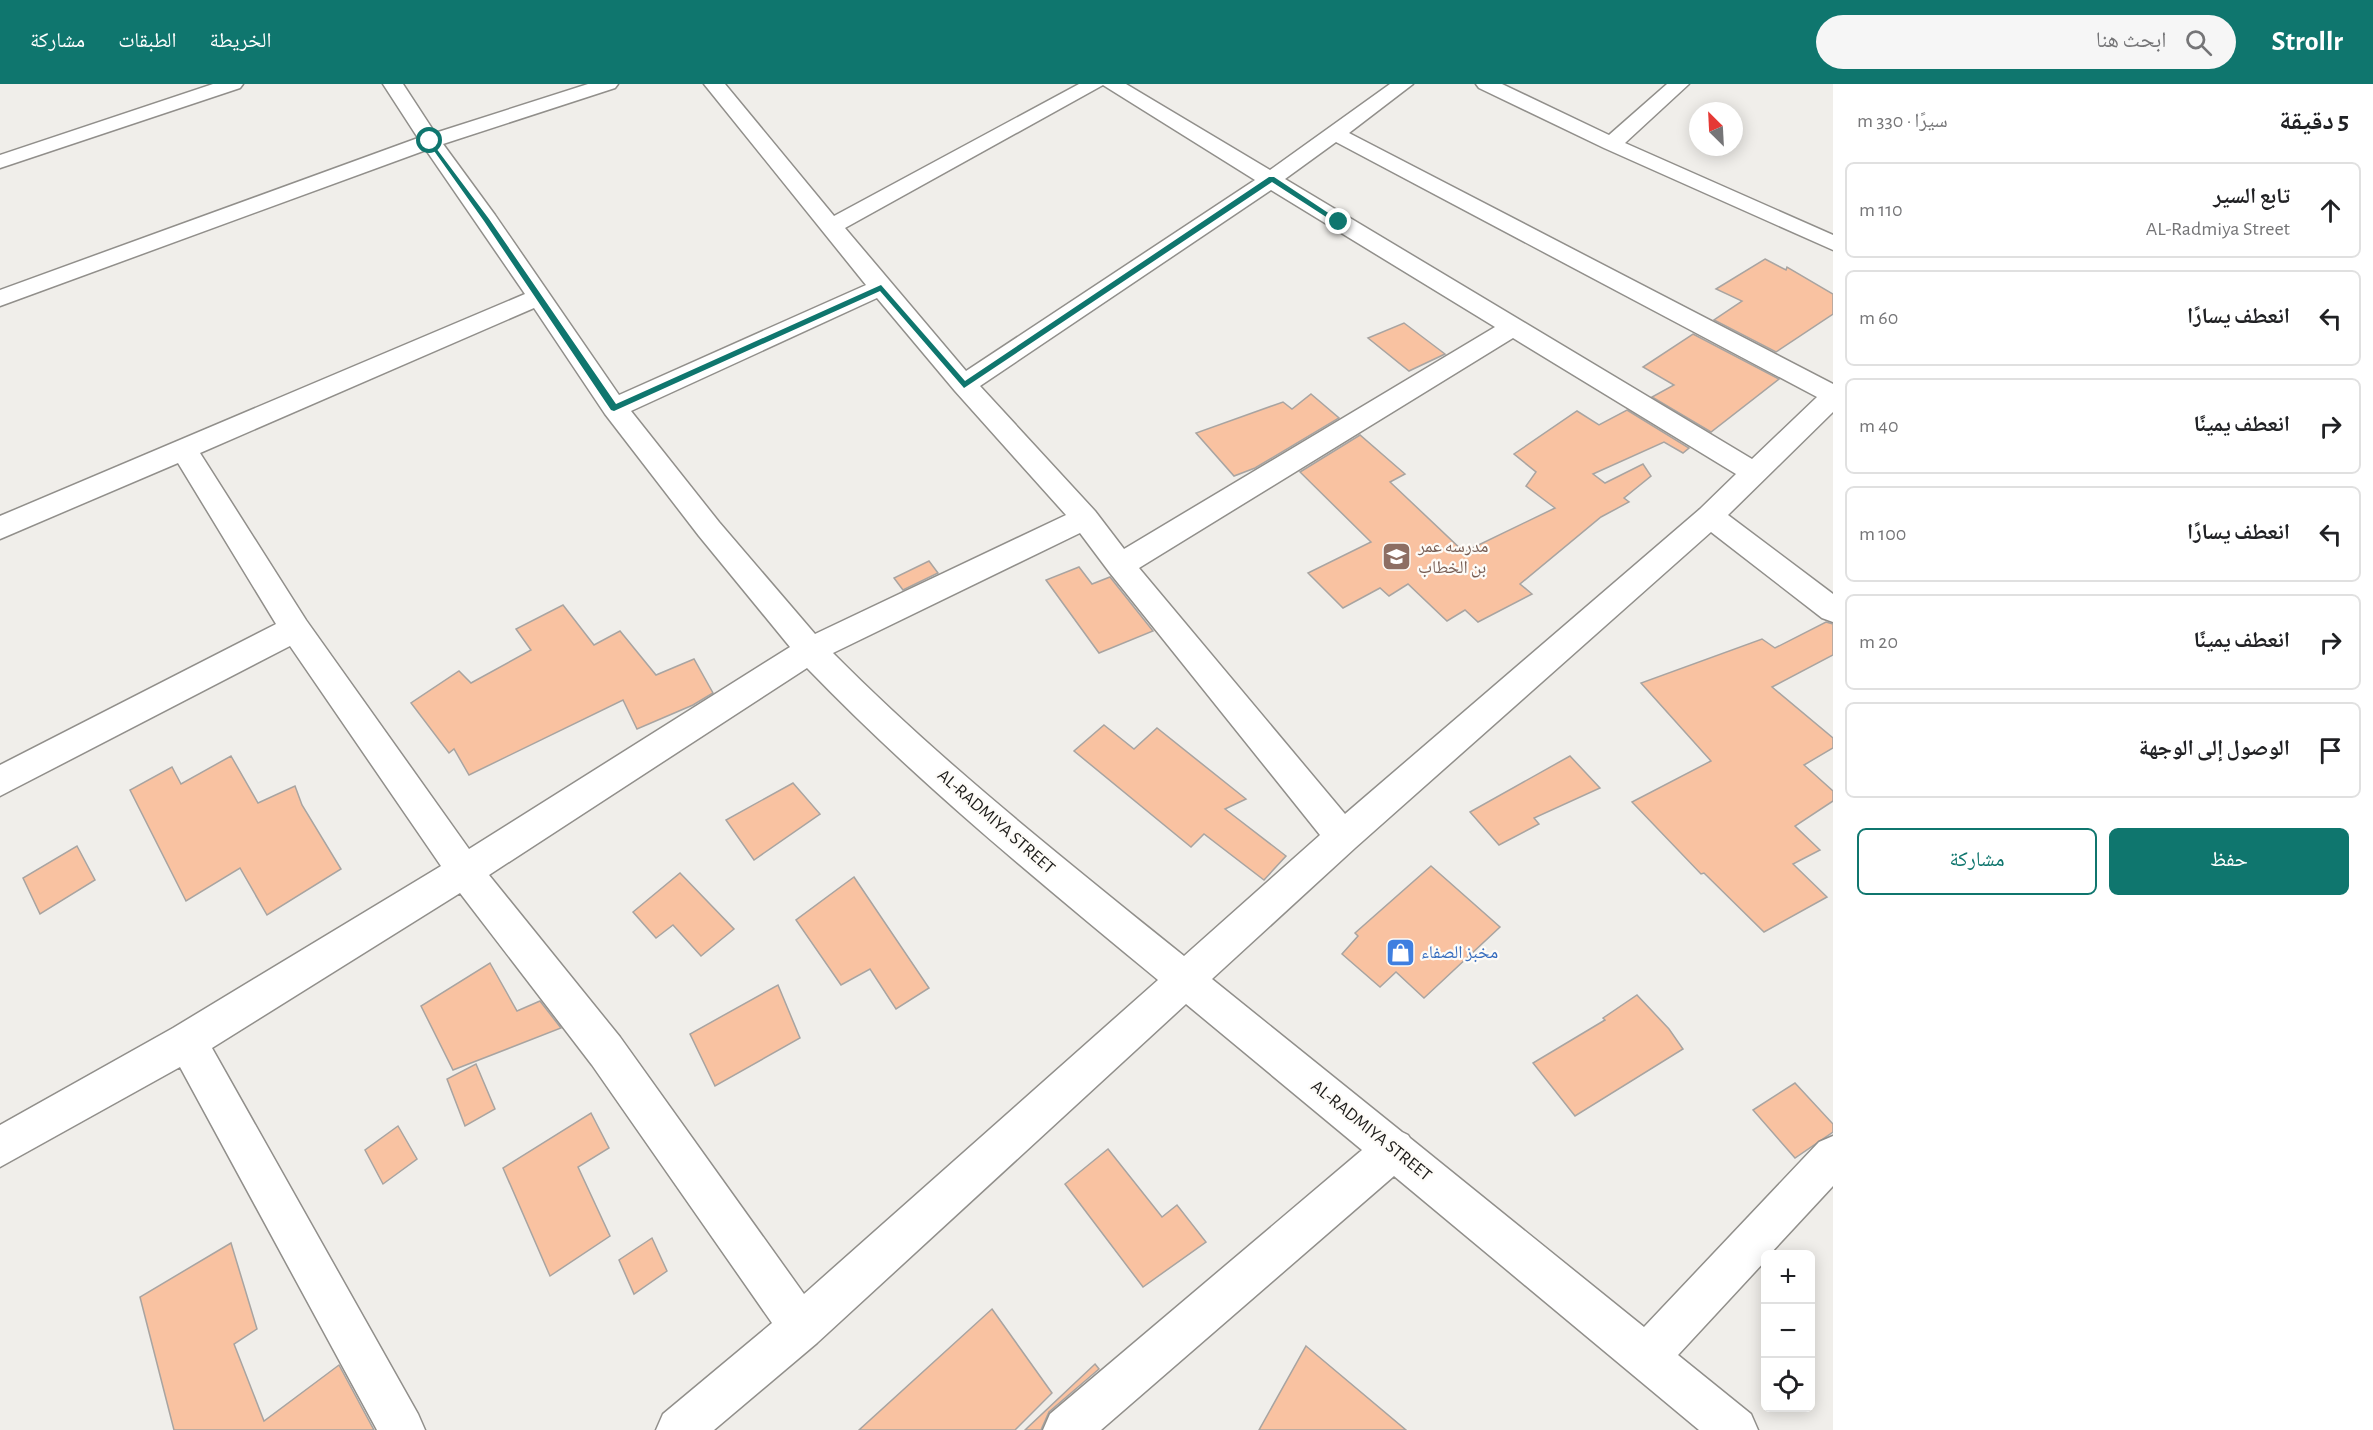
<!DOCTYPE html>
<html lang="ar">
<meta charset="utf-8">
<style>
body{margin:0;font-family:"Alegreya Sans","Noto Naskh Arabic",sans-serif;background:#f6f6f6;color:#202124;direction:rtl}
.controls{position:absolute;right:18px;bottom:18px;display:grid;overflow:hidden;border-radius:9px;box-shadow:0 3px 15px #0003}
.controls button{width:54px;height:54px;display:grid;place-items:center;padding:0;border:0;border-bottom:2px solid #e0e0e0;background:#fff;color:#202124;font:30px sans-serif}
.compass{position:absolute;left:1689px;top:18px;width:54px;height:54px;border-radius:50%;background:#fff;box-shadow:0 3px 15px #0003;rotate:336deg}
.stop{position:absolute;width:18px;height:18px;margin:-14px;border:4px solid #0f766e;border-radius:50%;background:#fff}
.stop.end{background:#0f766e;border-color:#fff;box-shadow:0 2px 6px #0008}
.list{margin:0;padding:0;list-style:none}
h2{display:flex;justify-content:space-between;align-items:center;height:78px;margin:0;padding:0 24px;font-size:26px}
h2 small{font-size:20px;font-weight:400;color:#757577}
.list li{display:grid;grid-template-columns:39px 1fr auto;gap:18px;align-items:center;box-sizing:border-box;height:96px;margin:0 12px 12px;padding:0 12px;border:2px solid #e0e0e0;border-radius:9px}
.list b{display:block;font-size:22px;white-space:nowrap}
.list p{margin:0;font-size:20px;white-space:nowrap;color:#757577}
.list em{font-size:20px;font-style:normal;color:#757577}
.actions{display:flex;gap:12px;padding:18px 24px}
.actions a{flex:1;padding:14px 0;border:2px solid #0f766e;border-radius:9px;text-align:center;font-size:21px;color:#0f766e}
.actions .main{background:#0f766e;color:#fff}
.icon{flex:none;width:33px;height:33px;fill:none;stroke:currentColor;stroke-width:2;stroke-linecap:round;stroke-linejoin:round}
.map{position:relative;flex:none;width:1833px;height:1346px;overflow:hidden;direction:ltr}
header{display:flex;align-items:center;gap:36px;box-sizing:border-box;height:84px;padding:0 30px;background:#0f766e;color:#fff}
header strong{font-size:28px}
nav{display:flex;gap:33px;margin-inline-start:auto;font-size:21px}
.search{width:420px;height:54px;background:#f6f6f6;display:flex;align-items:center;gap:15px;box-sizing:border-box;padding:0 21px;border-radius:33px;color:#757577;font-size:22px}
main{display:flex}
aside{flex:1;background:#fff}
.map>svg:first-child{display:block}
.building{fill:#f9c2a1;stroke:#a8a4a1;stroke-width:1.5}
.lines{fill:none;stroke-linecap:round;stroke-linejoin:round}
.minor-casing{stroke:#918f8b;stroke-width:3}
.minor{fill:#fff;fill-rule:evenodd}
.route{fill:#0f766e}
.labels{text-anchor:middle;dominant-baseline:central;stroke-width:4.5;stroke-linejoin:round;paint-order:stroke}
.education-label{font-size:18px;fill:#785e54;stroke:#fdfbf7;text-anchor:start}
.street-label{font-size:18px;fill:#1c1b19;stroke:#fdfbf7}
.shop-label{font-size:18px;fill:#366cbe;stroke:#fdfbf7;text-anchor:start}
</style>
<header>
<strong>Strollr</strong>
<div class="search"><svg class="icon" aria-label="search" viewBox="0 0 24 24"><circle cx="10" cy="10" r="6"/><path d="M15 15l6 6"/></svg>ابحث هنا</div>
<nav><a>الخريطة</a><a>الطبقات</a><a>مشاركة</a></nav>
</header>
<main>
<aside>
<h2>5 دقيقة<small>سيرًا · 330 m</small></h2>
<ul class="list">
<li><svg class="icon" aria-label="ahead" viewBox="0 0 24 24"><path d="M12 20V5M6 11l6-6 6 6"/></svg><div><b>تابع السير</b><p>AL-Radmiya Street</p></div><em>110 m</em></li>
<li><svg class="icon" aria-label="left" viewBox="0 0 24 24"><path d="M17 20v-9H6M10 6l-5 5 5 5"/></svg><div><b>انعطف يسارًا</b></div><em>60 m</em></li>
<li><svg class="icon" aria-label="right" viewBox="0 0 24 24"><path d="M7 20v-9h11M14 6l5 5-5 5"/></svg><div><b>انعطف يمينًا</b></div><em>40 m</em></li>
<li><svg class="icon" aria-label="left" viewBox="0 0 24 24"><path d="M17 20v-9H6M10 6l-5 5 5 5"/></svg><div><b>انعطف يسارًا</b></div><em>100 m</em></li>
<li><svg class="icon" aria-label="right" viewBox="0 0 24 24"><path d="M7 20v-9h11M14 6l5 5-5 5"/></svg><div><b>انعطف يمينًا</b></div><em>20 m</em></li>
<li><svg class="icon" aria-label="arrive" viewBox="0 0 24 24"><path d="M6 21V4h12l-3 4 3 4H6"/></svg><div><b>الوصول إلى الوجهة</b></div></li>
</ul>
<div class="actions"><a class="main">حفظ</a><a>مشاركة</a></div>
</aside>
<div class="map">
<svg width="1833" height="1346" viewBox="0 0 1833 1346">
<rect width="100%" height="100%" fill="#f0eeea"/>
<g class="building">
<polygon points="1765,175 1786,186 1787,183 1833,210 1833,230 1776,268 1714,236 1742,217 1716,205"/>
<polygon points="1404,239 1445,270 1409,287 1368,254"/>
<polygon points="1693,250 1779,295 1711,348 1652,313 1674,301 1643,283"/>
<polygon points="1311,310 1339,334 1255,384 1234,392 1196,349 1283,318 1292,325"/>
<polygon points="1627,326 1689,364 1683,369 1664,358 1593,390 1605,399 1643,380 1651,392 1624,414 1629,418 1601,433 1520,500 1532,510 1478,538 1465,526 1447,537 1408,500 1389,512 1380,504 1343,524 1308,489 1371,458 1300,388 1360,351 1405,390 1390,398 1464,468 1555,424 1526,402 1536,388 1514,370 1577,327 1599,341"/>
<polygon points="929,477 938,489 903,506 894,494"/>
<polygon points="1079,483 1092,500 1110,493 1153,547 1099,569 1046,496"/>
<polygon points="563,521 594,561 620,547 656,591 694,575 713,609 693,621 637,645 623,616 469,691 454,665 449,669 411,619 459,587 471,599 531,566 516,545"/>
<polygon points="1826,538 1833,540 1833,571 1772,603 1833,654 1833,664 1804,681 1833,707 1833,717 1795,742 1820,766 1793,780 1827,813 1764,848 1704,789 1701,790 1632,718 1711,677 1641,599 1762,555 1775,564"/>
<polygon points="1104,641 1134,665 1157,644 1246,715 1225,725 1286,772 1264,796 1204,750 1191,763 1074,667"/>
<polygon points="231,672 258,719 295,702 302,721 341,785 267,831 240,784 186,817 130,706 172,683 181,700"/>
<polygon points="1570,672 1600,704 1534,734 1539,740 1499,761 1470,728"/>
<polygon points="793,699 820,730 754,776 726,736"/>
<polygon points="77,762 95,796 40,830 23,794"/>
<polygon points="1431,782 1500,843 1424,914 1396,888 1380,903 1342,870 1358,852 1355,849"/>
<polygon points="680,789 734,845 701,872 673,841 656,854 633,828"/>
<polygon points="854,793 929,904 896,925 870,885 841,901 796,836"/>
<polygon points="490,879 517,927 540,917 561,944 453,986 421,922"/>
<polygon points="778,901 800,954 715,1002 690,950"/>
<polygon points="1637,911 1669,945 1683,965 1575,1032 1533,979 1605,936 1603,934"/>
<polygon points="476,980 495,1025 465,1042 447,995"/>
<polygon points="1795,999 1833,1040 1833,1048 1795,1074 1753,1026"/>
<polygon points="591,1029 609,1064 578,1083 610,1152 550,1192 503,1084"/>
<polygon points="398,1042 417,1075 383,1100 365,1066"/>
<polygon points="1108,1065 1162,1133 1177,1121 1206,1158 1143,1203 1065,1100"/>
<polygon points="652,1154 667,1187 634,1210 619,1176"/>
<polygon points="231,1159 257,1245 234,1260 264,1337 339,1281 374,1346 174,1346 140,1213"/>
<polygon points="992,1225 1052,1309 1015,1346 859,1346"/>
<polygon points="1306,1262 1406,1346 1259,1346"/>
<polygon points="1095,1280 1099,1285 1049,1328 1041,1346 1025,1346"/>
</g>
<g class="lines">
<defs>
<g id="minor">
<polygon points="213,0 243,0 240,4 0,84 0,71"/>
<path d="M383,0H403L435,49L588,0H618L615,4L443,60L495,131L619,311L866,201L704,0H725L834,132L1079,0H1126L1270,86L1390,0H1413L1349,49L1833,300V328L1728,431L1833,510V538L1822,534L1711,448L1355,764L1212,895L1402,1048L1408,1051L1410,1054L1644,1243L1819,1058L1833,1052V1102L1770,1170H1766V1176L1678,1271L1751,1330L1758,1346H1699L1394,1092L1101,1346H1043L1050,1330L1362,1066L1186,920L817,1259L714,1346H656L663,1330L772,1239L592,981L460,809L212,964L418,1330L425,1346H377L180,983L0,1083V1041L173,944L441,782L290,562L0,712V681L276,540L178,379L0,455V432L525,210L426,66L0,222V206L418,54ZM1103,1L1255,96L966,287L845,144ZM1336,58L1817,313L1752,375L1285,95ZM1271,106L1495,243L1124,465L1095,427L980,302ZM877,214L955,307L1066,431L815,550L719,438L631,327ZM534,224L605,330L699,452L790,563L469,765L306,536L200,369ZM1513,254L1736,390L1700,425L1345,730L1139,484ZM1080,449L1110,489L1320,751L1184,872C1064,775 942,679 833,569ZM807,584C916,697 1037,796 1158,896L804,1210L620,953L489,791Z"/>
<polygon points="1476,0 1502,0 1609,51 1667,0 1689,0 1625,59 1833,151 1833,166 1604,64 1479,4"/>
</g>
</defs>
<use href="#minor" class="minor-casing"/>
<use href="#minor" class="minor"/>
</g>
<polygon class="route" points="430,56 489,135 616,320 881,201 965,297 1269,93 1274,93 1342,138 1337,140 1272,98 964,304 880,207 614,327 611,326 484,137 427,57"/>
<defs>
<symbol id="school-square" viewBox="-11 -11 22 22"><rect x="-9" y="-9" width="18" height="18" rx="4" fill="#8d6e63" stroke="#fdfbf7"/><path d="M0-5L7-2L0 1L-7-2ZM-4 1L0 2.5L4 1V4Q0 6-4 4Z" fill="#fff"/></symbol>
<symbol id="shop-square" viewBox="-11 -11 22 22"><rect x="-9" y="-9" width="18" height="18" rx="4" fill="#3f7fe0" stroke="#fdfbf7"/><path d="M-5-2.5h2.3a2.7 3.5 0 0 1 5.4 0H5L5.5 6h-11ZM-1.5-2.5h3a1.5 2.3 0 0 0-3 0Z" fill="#fff"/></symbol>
</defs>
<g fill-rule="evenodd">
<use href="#school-square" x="1380" y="456" width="33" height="33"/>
<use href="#shop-square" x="1384" y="852" width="33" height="33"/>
</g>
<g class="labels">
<g class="education-label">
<text x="1418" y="463">مدرسه عمر<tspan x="1418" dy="21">بن الخطاب</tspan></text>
</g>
<g class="street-label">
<text transform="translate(996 738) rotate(41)">AL-RADMIYA STREET</text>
<text transform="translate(1371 1047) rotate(39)">AL-RADMIYA STREET</text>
</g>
<g class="shop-label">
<text x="1421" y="869">مخبز الصفاء</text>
</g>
</g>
</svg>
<div class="controls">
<button>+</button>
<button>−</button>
<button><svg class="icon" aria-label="locate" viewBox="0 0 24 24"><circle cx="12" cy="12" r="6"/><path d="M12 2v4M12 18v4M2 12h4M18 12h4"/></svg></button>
</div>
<svg class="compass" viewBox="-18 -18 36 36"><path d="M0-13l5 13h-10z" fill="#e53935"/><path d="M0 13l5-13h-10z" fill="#757577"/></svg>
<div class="stop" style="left:430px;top:57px"></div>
<div class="stop end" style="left:1339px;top:138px"></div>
</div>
</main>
